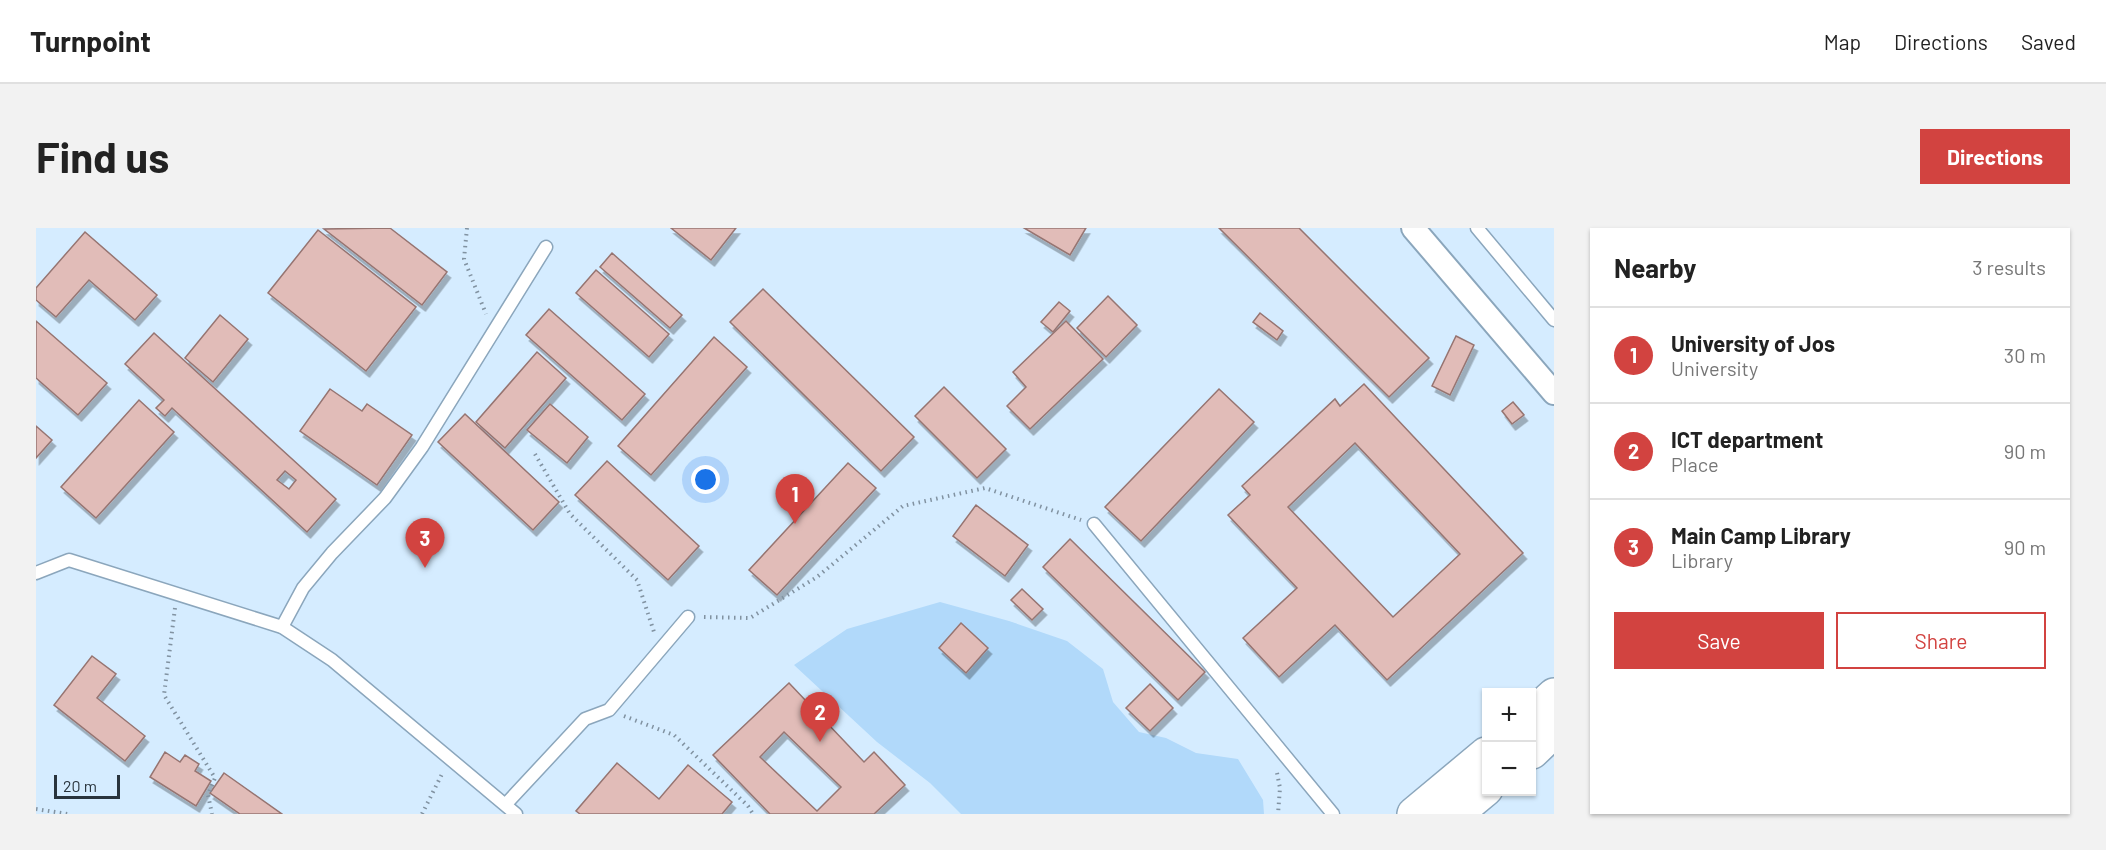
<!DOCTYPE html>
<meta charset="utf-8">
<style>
body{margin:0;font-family:Barlow,sans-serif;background:#f2f2f2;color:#222}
.controls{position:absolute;right:18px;bottom:18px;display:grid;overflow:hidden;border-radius:0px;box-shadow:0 2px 4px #0004}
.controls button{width:54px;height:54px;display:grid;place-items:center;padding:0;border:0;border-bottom:2px solid #e0e0e0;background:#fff;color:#222;font:30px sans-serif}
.scale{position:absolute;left:18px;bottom:15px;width:66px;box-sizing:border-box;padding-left:6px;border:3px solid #29343d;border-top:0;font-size:16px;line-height:21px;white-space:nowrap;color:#29343d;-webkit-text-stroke:4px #d5ecff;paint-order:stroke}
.you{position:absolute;left:670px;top:252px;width:21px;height:21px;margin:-15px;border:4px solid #fff;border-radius:50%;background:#1a73e8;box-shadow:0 0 0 9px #1a73e833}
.badge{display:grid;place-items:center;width:39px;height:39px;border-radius:50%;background:#d24340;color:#fff;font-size:20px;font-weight:700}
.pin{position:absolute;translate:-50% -50px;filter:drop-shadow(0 2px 3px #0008)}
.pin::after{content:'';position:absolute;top:32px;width:21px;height:18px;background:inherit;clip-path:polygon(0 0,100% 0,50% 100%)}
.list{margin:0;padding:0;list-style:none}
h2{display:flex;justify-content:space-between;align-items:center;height:78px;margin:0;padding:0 24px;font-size:26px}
h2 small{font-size:20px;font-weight:400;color:#767676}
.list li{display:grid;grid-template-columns:39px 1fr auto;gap:18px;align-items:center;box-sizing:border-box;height:96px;padding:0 24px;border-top:2px solid #e0e0e0}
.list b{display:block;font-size:22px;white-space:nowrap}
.list p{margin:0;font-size:20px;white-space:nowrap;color:#767676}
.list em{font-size:20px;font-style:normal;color:#767676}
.actions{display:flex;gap:12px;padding:18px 24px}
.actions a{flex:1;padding:14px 0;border:2px solid #d24340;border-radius:0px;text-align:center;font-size:21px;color:#d24340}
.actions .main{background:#d24340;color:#fff}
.map{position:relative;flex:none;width:1518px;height:586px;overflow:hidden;border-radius:0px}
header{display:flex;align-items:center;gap:36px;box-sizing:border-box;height:84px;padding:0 30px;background:#fff;border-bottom:2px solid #e0e0e0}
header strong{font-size:28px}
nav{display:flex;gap:33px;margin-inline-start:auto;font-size:21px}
.intro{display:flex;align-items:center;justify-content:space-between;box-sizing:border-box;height:144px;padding:0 36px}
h1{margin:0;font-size:42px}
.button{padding:15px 27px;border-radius:0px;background:#d24340;color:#fff;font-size:21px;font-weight:700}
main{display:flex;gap:36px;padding:0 36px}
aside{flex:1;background:#fff;border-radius:0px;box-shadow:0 2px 4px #0004}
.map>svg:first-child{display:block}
.green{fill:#b1d9fa}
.building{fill:#e1bcb8;stroke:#967471;stroke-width:1.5;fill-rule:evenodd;filter:url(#shadow)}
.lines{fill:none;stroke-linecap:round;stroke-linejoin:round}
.service-casing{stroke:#8ba6bc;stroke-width:15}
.minor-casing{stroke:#8ba6bc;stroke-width:26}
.trunk-casing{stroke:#8ba6bc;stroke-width:36}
.path{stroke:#8192a1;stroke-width:4;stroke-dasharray:1.5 4.5;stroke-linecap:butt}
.service{stroke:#fff;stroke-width:12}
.minor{stroke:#fff;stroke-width:22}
.trunk{stroke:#fff;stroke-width:33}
</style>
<header>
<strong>Turnpoint</strong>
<nav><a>Map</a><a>Directions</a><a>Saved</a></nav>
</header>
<div class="intro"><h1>Find us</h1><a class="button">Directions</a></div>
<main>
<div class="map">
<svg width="1518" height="586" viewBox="0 0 1518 586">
<defs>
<filter id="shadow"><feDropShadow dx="3.5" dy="6" stdDeviation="0" flood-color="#0004"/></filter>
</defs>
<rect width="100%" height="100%" fill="#d5ecff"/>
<polygon class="green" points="904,374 973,393 1031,413 1067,441 1077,474 1103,504 1130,510 1160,525 1202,531 1227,572 1228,586 925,586 894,555 841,514 758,437 811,401"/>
<g class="building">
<polygon points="354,0 411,44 386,77 288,1"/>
<polygon points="635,0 700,0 675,32"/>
<polygon points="988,0 1050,0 1034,27"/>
<polygon points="1183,0 1263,0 1393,130 1353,169"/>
<polygon points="282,2 380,79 330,143 232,65"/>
<polygon points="49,4 121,67 99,92 53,52 20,89 0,72 0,60"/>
<polygon points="576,25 646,87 634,100 564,39"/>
<polygon points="560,42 633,106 613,129 540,65"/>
<polygon points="727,61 878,209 845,243 694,94"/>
<polygon points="1072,68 1101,97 1070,129 1041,100"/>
<polygon points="1023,74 1034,83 1017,104 1005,94"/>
<polygon points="513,81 609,166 586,192 490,107"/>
<polygon points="1224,85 1247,103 1241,112 1217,94"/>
<polygon points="184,87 212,111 177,154 149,130"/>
<polygon points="0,93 71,155 42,187 0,150"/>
<polygon points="1030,93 1067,131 994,201 971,178 990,159 977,144"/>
<path d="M118,105L300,271L271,304L136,180L129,188L120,180L128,172L89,136ZM249,243L260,252L253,261L241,252Z"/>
<polygon points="1420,108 1438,117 1414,167 1396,158"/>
<polygon points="678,109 711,139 615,247 582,218"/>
<polygon points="501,124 530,150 469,220 440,194"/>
<path d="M1328,156L1487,325L1351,452L1299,397L1243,449L1207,410L1261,360L1192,287L1214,267L1206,258L1299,171L1304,178ZM1319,215L1424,326L1357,389L1252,279Z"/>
<polygon points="908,159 970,221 941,250 879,188"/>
<polygon points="294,161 326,183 331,176 376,207 341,257 264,203"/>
<polygon points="1183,161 1218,194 1105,313 1069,279"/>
<polygon points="103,172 138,204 60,290 25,259"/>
<polygon points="1477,174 1488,187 1476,196 1466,183"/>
<polygon points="514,176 552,209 531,235 491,202"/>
<polygon points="429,186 523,274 497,302 402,214"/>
<polygon points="0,198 16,212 0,230"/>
<polygon points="571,233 663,318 632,352 539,267"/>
<polygon points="812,235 840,260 741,367 713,342"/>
<polygon points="940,277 992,317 969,348 917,308"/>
<polygon points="1034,311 1169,444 1142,472 1007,339"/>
<polygon points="986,361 1007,381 996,392 975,372"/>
<polygon points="925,395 952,420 930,445 903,420"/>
<polygon points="56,428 80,446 61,470 109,508 89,533 18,477"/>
<path d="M753,455L828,534L838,524L869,557L838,586H734L677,527ZM748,504L805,559L781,583L724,529Z"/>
<polygon points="1114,456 1137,480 1114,503 1090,480"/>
<polygon points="129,524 144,534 149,527 163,536 159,543 175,553 160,578 114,549"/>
<polygon points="581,535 623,571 652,537 696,574 686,586 544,586 540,583"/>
<polygon points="188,545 246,586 204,586 174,565"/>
</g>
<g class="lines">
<defs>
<g id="service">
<polyline points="1441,0 1518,92"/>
<polyline points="1058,296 1297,586"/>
<polyline points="0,345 33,332 246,399 296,432 480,586"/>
<polyline points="246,399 267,360 296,325 349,270 386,219 510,19"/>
<polyline points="470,576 549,491 573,482 652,389"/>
</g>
<polyline id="minor" points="1377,0 1518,165"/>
<g id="trunk">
<polyline points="1496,487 1518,467"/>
<polyline points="1496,524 1518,503"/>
<polyline points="1378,586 1450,526"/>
<polyline points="1420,586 1450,561"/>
</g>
</defs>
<use href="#service" class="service-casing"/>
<use href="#minor" class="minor-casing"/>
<use href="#trunk" class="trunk-casing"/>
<g class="path">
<polyline points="431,0 428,31 450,86"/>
<polyline points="499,226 534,286 601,352 618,404"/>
<polyline points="139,380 128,467 179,550 172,567 176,586"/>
<polyline points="668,389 714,390 781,349 867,278 949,260 1045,292"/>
<polyline points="588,488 638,507 712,578 717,586"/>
<polyline points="1241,545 1244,560 1242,586"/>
<polyline points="0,581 32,586"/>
<polyline points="386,586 407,544"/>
</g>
<use href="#service" class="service"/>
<use href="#minor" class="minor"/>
<use href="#trunk" class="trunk"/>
</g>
</svg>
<div class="controls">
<button>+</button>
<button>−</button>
</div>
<div class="scale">20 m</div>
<div class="you"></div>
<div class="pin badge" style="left:759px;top:296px">1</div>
<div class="pin badge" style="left:784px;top:514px">2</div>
<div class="pin badge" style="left:389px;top:340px">3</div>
</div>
<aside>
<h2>Nearby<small>3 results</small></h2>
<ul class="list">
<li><span class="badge">1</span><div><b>University of Jos</b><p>University</p></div><em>30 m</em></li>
<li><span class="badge">2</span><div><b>ICT department</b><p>Place</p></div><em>90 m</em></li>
<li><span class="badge">3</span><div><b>Main Camp Library</b><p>Library</p></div><em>90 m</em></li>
</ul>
<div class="actions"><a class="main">Save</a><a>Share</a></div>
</aside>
</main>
